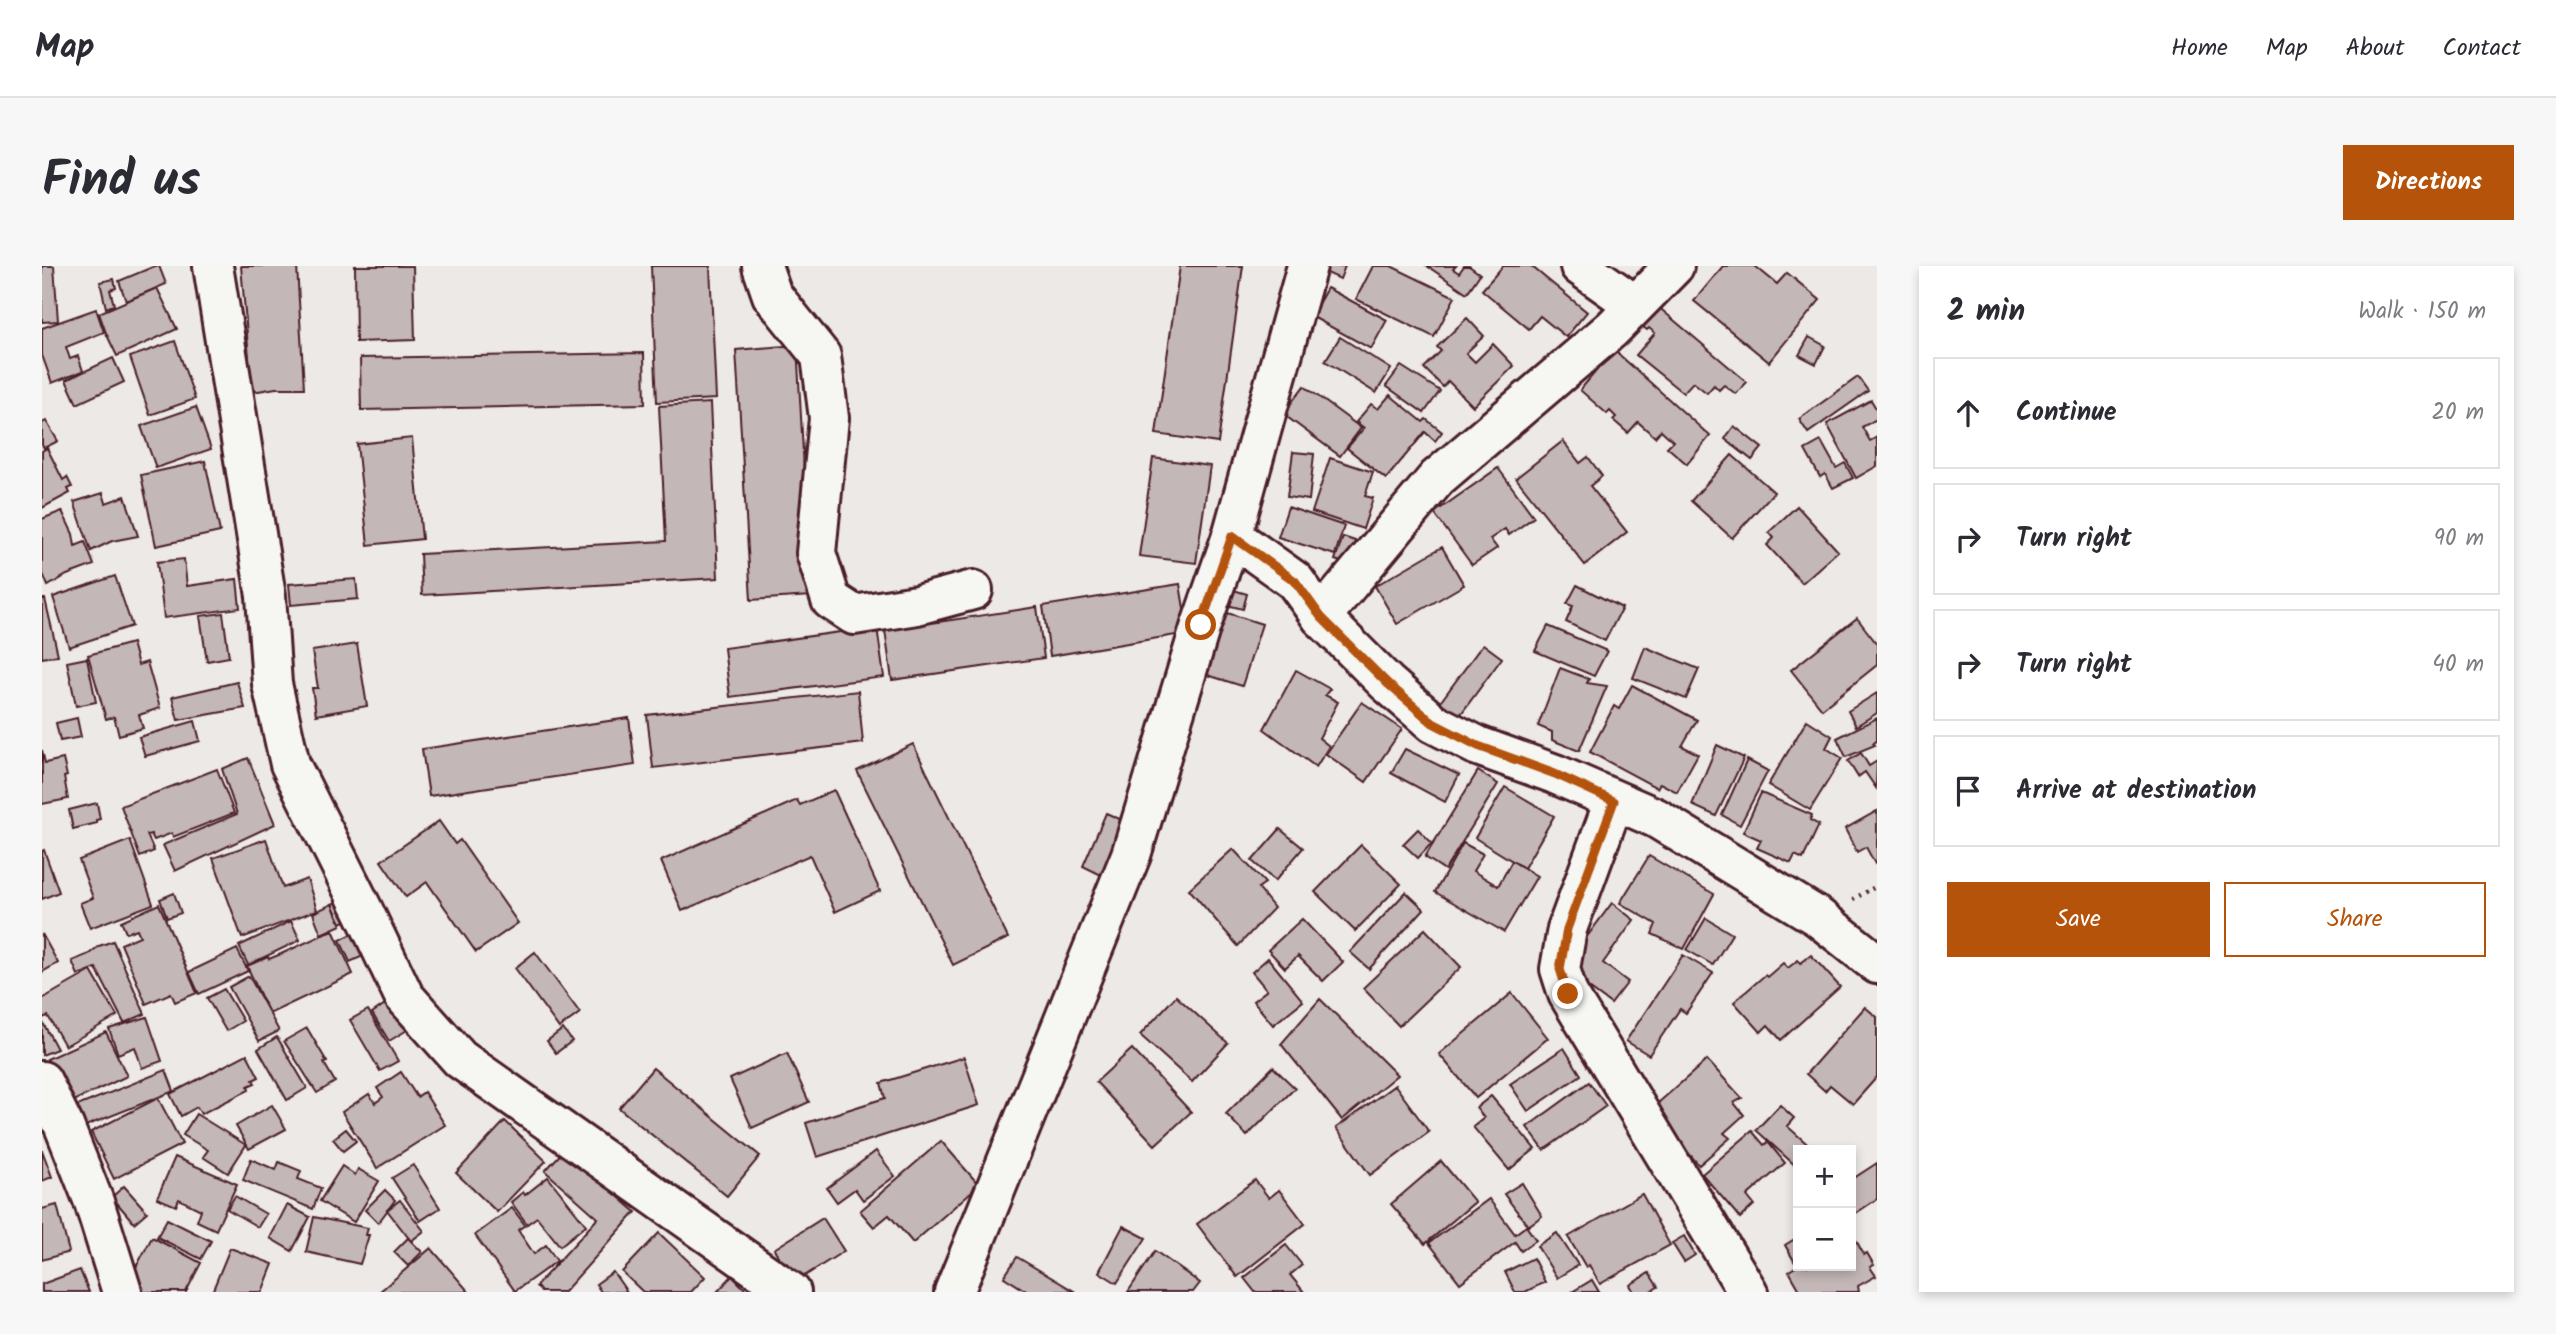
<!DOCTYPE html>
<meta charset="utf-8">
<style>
body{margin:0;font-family:Kalam,sans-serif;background:#f7f7f7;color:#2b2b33}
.controls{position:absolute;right:21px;bottom:21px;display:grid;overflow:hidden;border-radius:0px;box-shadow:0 4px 10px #0003}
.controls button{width:63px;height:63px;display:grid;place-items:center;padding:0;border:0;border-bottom:2px solid #e1e1e2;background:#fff;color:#2b2b33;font:35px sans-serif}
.stop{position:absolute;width:21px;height:21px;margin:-16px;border:5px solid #b45309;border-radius:50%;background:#fff}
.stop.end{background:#b45309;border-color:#fff;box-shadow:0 2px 7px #0008}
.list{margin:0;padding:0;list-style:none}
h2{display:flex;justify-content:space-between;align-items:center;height:91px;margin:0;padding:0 28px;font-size:30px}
h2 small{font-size:23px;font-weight:400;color:#7c7c81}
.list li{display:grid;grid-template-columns:46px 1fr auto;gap:21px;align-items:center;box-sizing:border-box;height:112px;margin:0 14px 14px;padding:0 14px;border:2px solid #e1e1e2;border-radius:0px}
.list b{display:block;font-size:26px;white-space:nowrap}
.list em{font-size:23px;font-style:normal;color:#7c7c81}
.actions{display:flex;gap:14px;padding:21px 28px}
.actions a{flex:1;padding:16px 0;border:2px solid #b45309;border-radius:0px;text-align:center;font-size:24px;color:#b45309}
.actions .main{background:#b45309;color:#fff}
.icon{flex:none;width:38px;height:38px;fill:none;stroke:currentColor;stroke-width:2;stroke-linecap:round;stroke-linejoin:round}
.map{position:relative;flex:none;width:1835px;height:1026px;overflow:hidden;border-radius:0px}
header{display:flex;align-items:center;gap:42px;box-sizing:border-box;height:98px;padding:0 35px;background:#fff;border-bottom:2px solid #e1e1e2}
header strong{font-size:33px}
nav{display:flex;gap:38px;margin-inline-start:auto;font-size:24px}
.intro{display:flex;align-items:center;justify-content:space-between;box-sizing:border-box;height:168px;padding:0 42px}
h1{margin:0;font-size:49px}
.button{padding:18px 32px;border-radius:0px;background:#b45309;color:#fff;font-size:24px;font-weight:700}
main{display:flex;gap:42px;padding:0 42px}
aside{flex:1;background:#fff;border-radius:0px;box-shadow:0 4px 10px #0003}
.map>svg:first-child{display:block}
.building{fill:#c4b7b7;stroke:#4a1f2b;stroke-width:2}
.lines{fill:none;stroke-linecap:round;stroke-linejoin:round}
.minor-casing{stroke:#4a1f2b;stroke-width:44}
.path{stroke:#4a1f2b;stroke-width:4.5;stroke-dasharray:2 5;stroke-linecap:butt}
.minor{stroke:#f6f6f2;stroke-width:38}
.route{stroke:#b45309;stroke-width:9}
</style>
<header>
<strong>Map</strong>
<nav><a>Home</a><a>Map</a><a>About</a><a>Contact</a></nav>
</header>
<div class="intro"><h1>Find us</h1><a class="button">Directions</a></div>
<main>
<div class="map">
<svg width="1835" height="1026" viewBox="0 0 1835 1026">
<rect width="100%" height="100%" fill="#ece9e6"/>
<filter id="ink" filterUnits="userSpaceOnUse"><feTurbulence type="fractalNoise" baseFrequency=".0143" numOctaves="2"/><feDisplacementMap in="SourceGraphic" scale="14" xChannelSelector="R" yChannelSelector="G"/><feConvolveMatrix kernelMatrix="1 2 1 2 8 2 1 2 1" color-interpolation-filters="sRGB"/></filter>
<g filter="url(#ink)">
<g class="building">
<polygon points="0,0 12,0 16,55 0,56"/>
<polygon points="113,0 117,0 124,18 84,35 77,15"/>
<polygon points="199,0 255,0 262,122 234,122 210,126"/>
<polygon points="313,0 371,0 373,74 314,76"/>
<polygon points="609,0 668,0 674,133 615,136"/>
<polygon points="1138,0 1201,0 1176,177 1114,168"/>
<polygon points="1277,0 1303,0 1298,13 1276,3"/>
<polygon points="1331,0 1349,0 1413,31 1392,71 1314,33"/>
<polygon points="1385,0 1414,0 1411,3 1417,7 1422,0 1427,0 1438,8 1425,27"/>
<polygon points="1461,0 1489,0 1545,46 1524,71 1498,50 1487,63 1440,24"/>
<polygon points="1681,0 1713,0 1735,18 1745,7 1778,34 1727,96 1652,35"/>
<polygon points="72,13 74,22 68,24 72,39 64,42 58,16"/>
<polygon points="115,22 135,63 75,90 64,67 57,47"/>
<polygon points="1285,22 1345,54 1329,83 1269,50"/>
<polygon points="1614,39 1705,116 1694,128 1682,119 1677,124 1672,119 1665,127 1651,116 1641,127 1594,89 1613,67 1607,62 1605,64 1601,61 1598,64 1595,62"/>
<polygon points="54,43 62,66 24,81 28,93 36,90 41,105 10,117 0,89 0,62"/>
<polygon points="1425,52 1442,70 1424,87 1433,96 1451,78 1472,100 1431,140 1406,115 1401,121 1382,102 1399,85 1395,81"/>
<polygon points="1298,71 1349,103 1334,127 1283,95"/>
<polygon points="1767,71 1783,80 1774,98 1757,89"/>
<polygon points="133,75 153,133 108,149 88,91"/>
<polygon points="755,79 769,330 709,334 694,84"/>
<polygon points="1572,84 1668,170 1645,198 1625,181 1631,175 1619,164 1613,171 1596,156 1586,167 1571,154 1574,151 1568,145 1565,148 1538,124"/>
<polygon points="602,87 603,138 319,144 318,92"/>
<polygon points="71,92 82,116 35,138 24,114"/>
<polygon points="1359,100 1398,125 1382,147 1344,120"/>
<polygon points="1816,111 1826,125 1766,167 1757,153"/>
<polygon points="1262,120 1319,162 1298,190 1241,148"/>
<polygon points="1348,129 1381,156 1384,153 1400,166 1393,175 1383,166 1344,213 1305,182 1322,162 1314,156 1329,138 1336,143"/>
<polygon points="1829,134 1835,144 1835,153 1820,161 1828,175 1835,171 1835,200 1814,212 1785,158"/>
<polygon points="668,137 676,312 380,329 378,288 624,275 617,140"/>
<polygon points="154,141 169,183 114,202 99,160"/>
<polygon points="4,155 16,175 2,182 0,179 0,157"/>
<polygon points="1692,160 1720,182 1710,194 1683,173"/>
<polygon points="370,172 380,273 326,279 315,178"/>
<polygon points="1521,175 1538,197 1546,191 1560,210 1548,220 1585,266 1543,299 1474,212"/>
<polygon points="1779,175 1794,202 1803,197 1811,212 1791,222 1783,208 1778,211 1763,184"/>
<polygon points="5,182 21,214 25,211 30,221 26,223 28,227 0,242 0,185"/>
<polygon points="1251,186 1272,188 1267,234 1245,231"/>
<polygon points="1690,189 1732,226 1690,272 1649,235"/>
<polygon points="1111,192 1168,200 1154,297 1097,290"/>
<polygon points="1288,192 1331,206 1323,230 1331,232 1321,263 1270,246"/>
<polygon points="163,195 178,266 114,280 99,209"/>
<polygon points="1456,202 1492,251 1467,269 1463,263 1448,273 1455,282 1430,299 1392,247"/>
<polygon points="61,227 64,237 83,230 96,270 70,275 49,285 32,236"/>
<polygon points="1755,240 1796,285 1760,317 1725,279 1732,272 1727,266"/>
<polygon points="1246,241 1302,260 1293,289 1236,271"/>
<polygon points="20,245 31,268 33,280 43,276 52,299 25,309 6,320 0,305 0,253"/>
<polygon points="1301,271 1316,276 1308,299 1293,294"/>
<polygon points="1400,281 1422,319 1355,358 1333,320"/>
<polygon points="142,293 145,320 195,313 198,342 122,352 115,296"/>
<polygon points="73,310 90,360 27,381 11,331"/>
<polygon points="314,313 316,333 249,339 247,318"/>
<polygon points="1138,318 1146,367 1008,390 1001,340"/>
<polygon points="1535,319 1580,342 1563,375 1524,356 1531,340 1525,338"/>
<polygon points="1178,320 1205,328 1201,343 1173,336"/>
<polygon points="0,333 3,333 16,389 0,392"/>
<polygon points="995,341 1002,392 850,414 843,364"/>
<polygon points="1173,343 1220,358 1200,420 1153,405"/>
<polygon points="181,347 187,391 165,395 158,350"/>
<polygon points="1815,352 1835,378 1835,399 1780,443 1749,404"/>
<polygon points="1506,360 1565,385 1552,410 1493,385"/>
<polygon points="835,361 842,411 688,431 682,382"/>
<polygon points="90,377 96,399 105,396 118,442 97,449 101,462 77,469 72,451 64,453 46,389"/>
<polygon points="315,378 325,440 274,449 270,422 276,422 270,385"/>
<polygon points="1441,378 1460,392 1413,456 1394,442"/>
<polygon points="1603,381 1657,403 1644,433 1591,412"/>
<polygon points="45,392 54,436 34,440 25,396"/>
<polygon points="1518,402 1547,413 1545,417 1565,420 1537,485 1510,474 1510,466 1496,460"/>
<polygon points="1254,404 1288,423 1283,429 1296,436 1277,472 1287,480 1274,501 1222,463"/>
<polygon points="195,416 203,442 136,454 130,431"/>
<polygon points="1590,419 1655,454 1640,480 1656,488 1635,526 1618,517 1615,522 1548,486 1572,440 1577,443"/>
<polygon points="816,425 821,477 611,502 605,449"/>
<polygon points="1835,427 1835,447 1814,460 1806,445"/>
<polygon points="1320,436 1360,463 1324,516 1284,488"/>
<polygon points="35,452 39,471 18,475 14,457"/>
<polygon points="587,452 593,499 387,530 380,483"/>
<polygon points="1835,452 1835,475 1831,477 1833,479 1804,491 1795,472"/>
<polygon points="1765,454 1790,470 1784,482 1800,492 1768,544 1726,519"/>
<polygon points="153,455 158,475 103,490 97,471"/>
<polygon points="871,478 966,672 911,699 815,505"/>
<polygon points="1675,479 1702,492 1674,550 1650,539"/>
<polygon points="1363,483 1417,509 1403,536 1349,507"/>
<polygon points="0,484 3,497 21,493 25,510 22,511 26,533 0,538"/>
<polygon points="1819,487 1827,500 1835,495 1834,522 1823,506 1816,511 1806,495"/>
<polygon points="206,492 233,558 133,605 121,579 195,548 180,503"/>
<polygon points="1705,494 1726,505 1698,559 1680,549"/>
<polygon points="175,503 192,547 131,571 130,567 112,574 109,568 105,569 112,585 98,591 79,540"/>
<polygon points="1436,505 1456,518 1403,604 1383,591"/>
<polygon points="1463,521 1512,550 1482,602 1433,572"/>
<polygon points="792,524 838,625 793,646 768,589 640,645 619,595 755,534 758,539"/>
<polygon points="1719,527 1770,549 1768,554 1777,559 1761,593 1753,589 1749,597 1715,582 1719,574 1701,566"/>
<polygon points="55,537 58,553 54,554 55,557 31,563 27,544"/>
<polygon points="1835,545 1835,597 1833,598 1824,581 1815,586 1803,563"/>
<polygon points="1064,547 1089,558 1061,610 1041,600"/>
<polygon points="397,555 413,578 418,574 476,657 434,686 385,616 364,631 339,595"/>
<polygon points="1238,563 1261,582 1233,615 1210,595"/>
<polygon points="1376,563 1390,577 1376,592 1361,578"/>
<polygon points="224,573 241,622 265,613 275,644 200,672 171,592"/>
<polygon points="88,574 111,638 48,662 38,637 51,632 37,594"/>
<polygon points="1421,577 1441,588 1431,605 1456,620 1470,595 1495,610 1462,666 1393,626"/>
<polygon points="1319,579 1359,618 1313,665 1273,626"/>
<polygon points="1191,583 1223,617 1216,622 1232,642 1196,680 1147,623"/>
<polygon points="2,584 17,626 0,633 0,585"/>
<polygon points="1607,590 1672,628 1642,683 1610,668 1614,658 1578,637"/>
<polygon points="1364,626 1382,643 1327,703 1308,686"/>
<polygon points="132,627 139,647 125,652 118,633"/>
<polygon points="307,630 316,649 299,657 290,638"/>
<polygon points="1570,637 1592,654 1561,697 1586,716 1569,738 1521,703"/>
<polygon points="117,638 155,727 133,736 129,727 104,738 79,678 98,670 95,663 84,667 79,655"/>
<polygon points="290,638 299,659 279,668 271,647"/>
<polygon points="1664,652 1690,668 1671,699 1645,684"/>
<polygon points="1260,653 1301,696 1281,715 1256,690 1243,702 1226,684"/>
<polygon points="249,655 258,674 206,699 197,680"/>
<polygon points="320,663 330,686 308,696 298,674"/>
<polygon points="1383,663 1419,701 1357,760 1321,722"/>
<polygon points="291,664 311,708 227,748 205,700 226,691 227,693 239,688"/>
<polygon points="0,668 16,697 0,706"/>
<polygon points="71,675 103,748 82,757 54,702 36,709 30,695 47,688 57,680"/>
<polygon points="195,683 206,705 157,728 147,706"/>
<polygon points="493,686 538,747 517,762 473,702"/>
<polygon points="1641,689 1671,707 1644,747 1638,743 1607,789 1584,775"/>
<polygon points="1769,689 1798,721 1739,774 1726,759 1719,766 1692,736 1723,709 1725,711 1741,697 1746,702 1756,694 1759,697"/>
<polygon points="1226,692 1261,735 1231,759 1211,735 1225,724 1210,706"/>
<polygon points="49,705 75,750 23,780 6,750 0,752 0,733"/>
<polygon points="207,710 237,765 217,775 187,721"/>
<polygon points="182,723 201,755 184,765 165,732"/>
<polygon points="1470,727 1506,772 1434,832 1397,788"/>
<polygon points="1134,730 1186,777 1150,816 1098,769"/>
<polygon points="1278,733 1355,809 1300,854 1239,778"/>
<polygon points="349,734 367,763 347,775 330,747"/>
<polygon points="1823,741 1835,751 1835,811 1811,838 1788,819 1783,825 1764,808"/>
<polygon points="326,744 356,795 338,805 308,754"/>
<polygon points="105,751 120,795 100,802 93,781 76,788 67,763"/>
<polygon points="0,755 15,783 0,789"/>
<polygon points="265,762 285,796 282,797 293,816 275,827 242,775"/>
<polygon points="521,763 530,775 514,787 505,775"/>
<polygon points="64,766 85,810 32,835 24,818 18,820 5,793"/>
<polygon points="235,771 265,822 245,834 216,783"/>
<polygon points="1522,782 1539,809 1486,845 1468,818"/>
<polygon points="1090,783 1149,846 1113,879 1054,816"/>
<polygon points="745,787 767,836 710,862 688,813"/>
<polygon points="205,788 217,811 211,814 213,817 206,820 207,824 159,848 155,841 139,850 128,828"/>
<polygon points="922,791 937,839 775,891 764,857 843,832 839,817"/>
<polygon points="1665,794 1700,832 1692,837 1702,849 1682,867 1688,872 1657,899 1608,844"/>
<polygon points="1231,801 1253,822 1205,870 1184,848"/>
<polygon points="611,802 718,890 685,930 577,842"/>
<polygon points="124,804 132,825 26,867 18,847"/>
<polygon points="359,806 375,831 382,826 403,859 335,902 300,846 327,828 333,837 341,831 335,822"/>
<polygon points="1547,816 1564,840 1502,884 1485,861"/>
<polygon points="1353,819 1387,866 1328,909 1294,862"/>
<polygon points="1449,830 1493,883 1467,904 1431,861 1442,852 1434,842"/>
<polygon points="116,832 140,878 72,913 49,866"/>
<polygon points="230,839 244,863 207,883 194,860"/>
<polygon points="1738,839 1752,852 1745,860 1772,884 1756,884 1756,902 1714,864"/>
<polygon points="154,848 204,879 186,907 161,891 166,884 141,869"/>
<polygon points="463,855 504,895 455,946 414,907"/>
<polygon points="304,863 314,875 301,885 291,873"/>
<polygon points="1710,865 1722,879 1726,876 1743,897 1705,930 1712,939 1698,952 1660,908"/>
<polygon points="899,875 937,919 871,977 847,949 832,961 818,945"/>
<polygon points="525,881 567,918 565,921 594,946 522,1026 499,1026 494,1020 556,952 503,905"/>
<polygon points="0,884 10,911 0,915"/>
<polygon points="834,885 853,910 821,934 813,923 795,936 785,922"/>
<polygon points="133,891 195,918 174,964 155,955 159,944 137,933 134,940 115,932"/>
<polygon points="209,893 234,904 237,896 259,905 256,913 279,922 271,943 201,914"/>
<polygon points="1399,895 1433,936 1383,978 1349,938"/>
<polygon points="1835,897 1835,933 1811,949 1809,914"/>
<polygon points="371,899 398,942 378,955 350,912"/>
<polygon points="300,900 313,909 316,903 337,915 312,956 278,935"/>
<polygon points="506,911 544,959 518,980 495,951 485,958 469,936 481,926 483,929"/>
<polygon points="1213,914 1227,932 1237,924 1263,958 1195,1011 1155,958"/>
<polygon points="1480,917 1500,950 1486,960 1462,928"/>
<polygon points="82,920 105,946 92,957 70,931"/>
<polygon points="343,924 353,934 336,957 323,944"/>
<polygon points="1600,928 1628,979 1558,1018 1547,999 1544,1001 1526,971"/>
<polygon points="193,930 224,948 216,961 185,943"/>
<polygon points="1447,933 1473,968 1484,960 1494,974 1479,985 1473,976 1418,1017 1387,977"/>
<polygon points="358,934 382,965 369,975 345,944"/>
<polygon points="15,939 27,986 0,994 0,943"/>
<polygon points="245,939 268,951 250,985 228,972"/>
<polygon points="470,942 483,959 476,964 492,988 504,979 515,995 473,1025 433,969"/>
<polygon points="272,951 326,962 324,969 327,969 318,998 264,986"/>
<polygon points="781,952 802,985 753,1016 732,983"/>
<polygon points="125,953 169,975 159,993 115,971"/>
<polygon points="1081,960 1104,972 1075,1017 1057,1006"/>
<polygon points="617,967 663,1011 649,1026 601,1026 580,1006"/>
<polygon points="1515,967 1536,999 1515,1012 1495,980"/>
<polygon points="1810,967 1822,989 1825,987 1832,999 1828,1001 1834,1010 1816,1020 1817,1026 1759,1026 1747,1005 1755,1000 1743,979 1756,971 1756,1000 1809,1000"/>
<polygon points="1642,970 1653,989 1642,996 1630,977"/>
<polygon points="110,971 159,997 144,1026 81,1026"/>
<polygon points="366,972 380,986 366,1000 352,986"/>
<polygon points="1244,979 1260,999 1248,1009 1262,1026 1213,1026 1202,1012"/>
<polygon points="188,982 231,998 220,1026 170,1026"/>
<polygon points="389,982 427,1026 337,1026"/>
<polygon points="1113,985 1158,1017 1151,1026 1086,1026"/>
<polygon points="975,991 1032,1025 986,1026 962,1011"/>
<polygon points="1491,992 1503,1016 1483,1026 1473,1026 1463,1006"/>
<polygon points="38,1004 47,1026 0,1026 0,1018"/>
<polygon points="571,1006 585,1026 559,1026 554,1018"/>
<polygon points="1607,1007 1616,1021 1607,1026 1592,1026 1588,1019"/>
<polygon points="690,1010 706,1026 675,1026"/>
<polygon points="1550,1014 1557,1026 1530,1026"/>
</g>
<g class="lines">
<defs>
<g id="minor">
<polyline points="171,0 224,330 230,418 248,498 322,646 362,730 418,793 749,1026"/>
<polyline points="720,0 730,29 779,90 787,152 774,287 789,334 812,349 875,339 931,324"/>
<polyline points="1538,0 1593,39"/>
<polyline points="1190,270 1253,315 1279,351 1345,417 1391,457 1436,480 1513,508 1614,552 1776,651 1835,698"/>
<polyline points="1279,351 1395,212 1570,63 1632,0"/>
<polyline points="1572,535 1525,663 1518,703 1526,728 1706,1026"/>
<polyline points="0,815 22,860 52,936 80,1026"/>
<polyline points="912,1026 1089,589 1159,359 1190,270 1265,0"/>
</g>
</defs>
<use href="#minor" class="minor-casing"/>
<polyline class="path" points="1811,633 1835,620"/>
<use href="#minor" class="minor"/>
</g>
</g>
<g class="lines" filter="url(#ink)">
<polyline class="route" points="1159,359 1190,270 1253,315 1279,351 1345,417 1391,457 1436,480 1513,508 1572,535 1525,663 1518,703 1526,728"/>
</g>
</svg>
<div class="controls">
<button>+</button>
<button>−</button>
</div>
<div class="stop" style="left:1159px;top:359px"></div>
<div class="stop end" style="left:1526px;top:728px"></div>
</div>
<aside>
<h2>2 min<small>Walk · 150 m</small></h2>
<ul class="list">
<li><svg class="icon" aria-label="ahead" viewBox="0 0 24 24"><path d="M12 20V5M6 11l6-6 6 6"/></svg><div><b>Continue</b></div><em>20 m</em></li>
<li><svg class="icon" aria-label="right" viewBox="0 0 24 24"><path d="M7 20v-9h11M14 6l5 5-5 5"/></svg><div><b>Turn right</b></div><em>90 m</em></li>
<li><svg class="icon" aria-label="right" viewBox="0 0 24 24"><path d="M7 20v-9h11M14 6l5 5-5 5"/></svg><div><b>Turn right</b></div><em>40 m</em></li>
<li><svg class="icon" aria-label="arrive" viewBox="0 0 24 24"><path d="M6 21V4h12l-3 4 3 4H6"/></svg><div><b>Arrive at destination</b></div></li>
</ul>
<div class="actions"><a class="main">Save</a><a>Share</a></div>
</aside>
</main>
